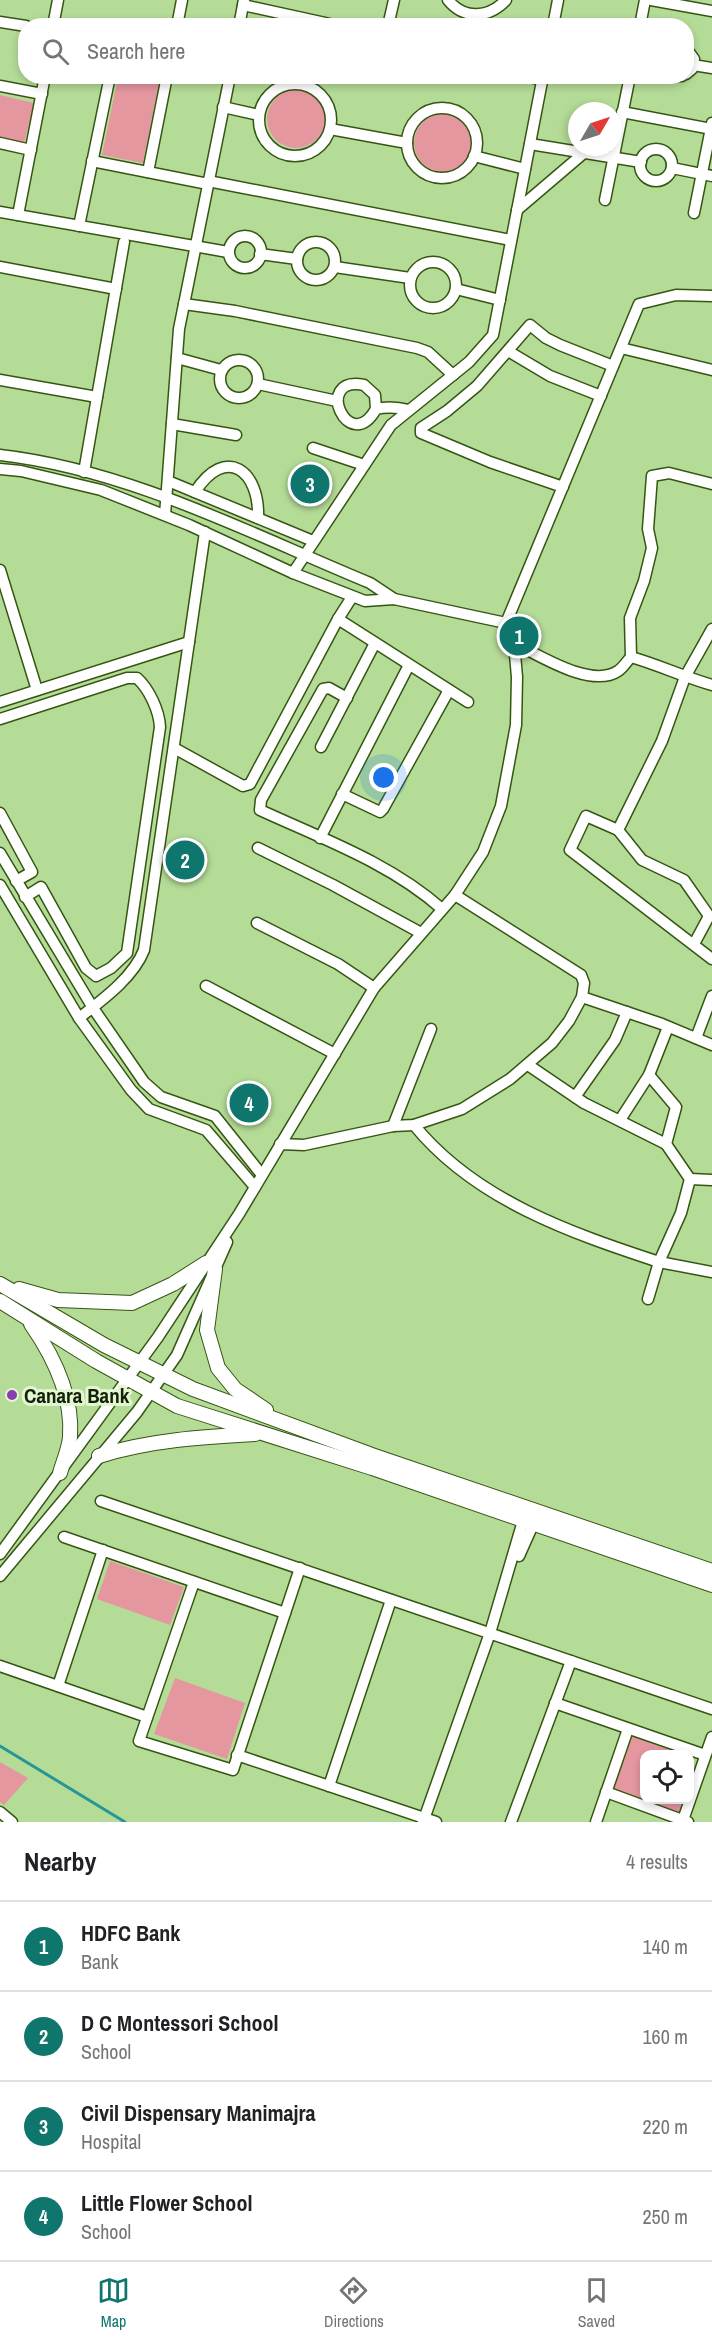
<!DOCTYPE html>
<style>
body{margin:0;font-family:"Archivo Narrow",sans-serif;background:#f2f2f2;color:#202124}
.controls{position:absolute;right:18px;bottom:18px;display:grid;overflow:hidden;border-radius:12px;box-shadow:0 3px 9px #0003}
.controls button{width:54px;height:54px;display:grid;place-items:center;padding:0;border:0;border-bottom:2px solid #e0e0e0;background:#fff;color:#202124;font:30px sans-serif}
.compass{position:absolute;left:568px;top:102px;width:54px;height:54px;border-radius:50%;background:#fff;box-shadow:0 3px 9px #0003;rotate:51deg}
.you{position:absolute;left:384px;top:778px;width:21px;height:21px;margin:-15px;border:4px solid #fff;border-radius:50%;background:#1a73e8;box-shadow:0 0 0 9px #1a73e833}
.badge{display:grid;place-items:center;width:39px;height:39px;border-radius:50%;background:#0f766e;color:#fff;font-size:20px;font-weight:700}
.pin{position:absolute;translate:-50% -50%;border:3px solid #fff;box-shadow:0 2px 6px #0006}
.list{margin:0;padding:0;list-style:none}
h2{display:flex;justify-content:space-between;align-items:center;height:78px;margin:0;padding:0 24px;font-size:26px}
h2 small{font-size:20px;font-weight:400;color:#757577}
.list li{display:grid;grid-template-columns:39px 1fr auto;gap:18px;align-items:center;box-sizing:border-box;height:90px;padding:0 24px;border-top:2px solid #e0e0e0}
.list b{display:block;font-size:22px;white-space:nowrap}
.list p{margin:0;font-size:20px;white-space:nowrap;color:#757577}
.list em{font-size:20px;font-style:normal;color:#757577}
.icon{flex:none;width:33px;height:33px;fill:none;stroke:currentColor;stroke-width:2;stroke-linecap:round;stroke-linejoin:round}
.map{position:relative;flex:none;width:712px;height:1822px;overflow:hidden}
.search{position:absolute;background:#fff;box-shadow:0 3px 9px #0003;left:18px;right:18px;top:18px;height:66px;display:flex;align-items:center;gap:15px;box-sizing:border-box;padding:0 21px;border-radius:24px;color:#757577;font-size:22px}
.sheet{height:438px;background:#fff}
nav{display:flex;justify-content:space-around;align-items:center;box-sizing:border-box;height:84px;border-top:2px solid #e0e0e0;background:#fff;font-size:16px;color:#757577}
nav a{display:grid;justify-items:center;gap:3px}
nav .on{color:#0f766e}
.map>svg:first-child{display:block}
.green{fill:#e597a0}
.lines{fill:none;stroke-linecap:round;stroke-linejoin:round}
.stream{stroke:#289794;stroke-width:3}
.minor-casing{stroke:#355612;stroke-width:13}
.major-casing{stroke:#355612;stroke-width:16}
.minor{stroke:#fff;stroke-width:10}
.major{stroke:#fff;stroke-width:14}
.poi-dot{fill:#883dae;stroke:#e2f6d3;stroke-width:2}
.labels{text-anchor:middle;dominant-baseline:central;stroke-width:6;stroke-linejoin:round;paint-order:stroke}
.poi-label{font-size:21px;font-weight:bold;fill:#132206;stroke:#e2f6d3;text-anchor:start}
</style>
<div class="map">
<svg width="712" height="1822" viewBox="0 0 712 1822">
<rect width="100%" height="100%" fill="#b5dc97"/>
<g class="green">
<polygon points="118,77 160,77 143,163 102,155"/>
<circle cx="296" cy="119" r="29"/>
<polygon points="0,95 34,103 24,144 0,138"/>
<circle cx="443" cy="143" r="29"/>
<polygon points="110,1561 184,1587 170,1625 97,1599"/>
<polygon points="175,1678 245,1703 227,1759 154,1734"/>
<polygon points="631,1736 681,1754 644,1754 644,1800 685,1800 680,1814 612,1790"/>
<polygon points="0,1762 28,1778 4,1805 0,1802"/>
</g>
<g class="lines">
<polyline class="stream" points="0,1746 125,1822"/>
<defs>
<g id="minor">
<path d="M448,0C464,20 489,18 506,0"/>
<polyline points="651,0 712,11"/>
<polyline points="243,5 339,26"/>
<polyline points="0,22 26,26"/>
<polyline points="53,26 58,0"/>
<polyline points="177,26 182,0"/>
<polyline points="239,26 244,0"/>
<polyline points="388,26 394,0"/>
<polyline points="553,26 558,0"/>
<polyline points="640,26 645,0"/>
<polyline points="686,48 694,59 692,69 686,74"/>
<polyline points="693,65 712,68"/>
<polyline points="524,76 543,80"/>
<polyline points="674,76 682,76"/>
<circle cx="295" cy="120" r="36"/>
<polyline points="0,86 42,94"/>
<polyline points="223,107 259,115"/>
<circle cx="442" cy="143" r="35"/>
<polyline points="622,112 712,129"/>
<polyline points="330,129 407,143"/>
<polyline points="0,143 31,150"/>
<polyline points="530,144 641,162"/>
<circle cx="656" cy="165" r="16"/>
<polyline points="474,156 525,169"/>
<polyline points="92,161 208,184"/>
<polyline points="672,168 712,176"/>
<polyline points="148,172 167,76"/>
<polyline points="208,181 511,240"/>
<polyline points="605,200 630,76"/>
<polyline points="517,210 585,152"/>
<polyline points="0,212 228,252"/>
<polyline points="694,213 712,123"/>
<polyline points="18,215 45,76"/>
<polyline points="79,226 110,76"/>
<circle cx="245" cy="252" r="16"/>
<circle cx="316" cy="261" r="19"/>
<polyline points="260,254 297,259"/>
<circle cx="433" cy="285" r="23"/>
<polyline points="0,267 116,289"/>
<polyline points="335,267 410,278"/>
<polyline points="456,289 500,300"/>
<polyline points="184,304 235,311 417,348 428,352 453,375"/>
<polyline points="621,348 712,370"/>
<polyline points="508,351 550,376 601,396"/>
<polyline points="177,358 221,370"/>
<circle cx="239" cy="379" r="19"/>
<polyline points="0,380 97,397"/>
<polyline points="258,384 337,401"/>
<path d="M376,409L375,395L364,385C312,375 349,457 376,409C388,406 397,407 409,410"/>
<polyline points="172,424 236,435"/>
<polyline points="313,448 364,465"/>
<path d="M0,455C130,470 251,534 370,583L394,599"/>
<polyline points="0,469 21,471 101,490 189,525 293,573 365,601 394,599 506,623"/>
<polyline points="84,472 124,242"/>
<polyline points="168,481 313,541"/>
<polyline points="563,487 490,462 421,433 421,428 447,411 477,386 530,325 546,338 560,345 613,366"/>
<path d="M195,492C226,444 260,471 258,518"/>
<polyline points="165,515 179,329 230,76"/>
<polyline points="0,570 37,690"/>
<polyline points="293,573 391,425 469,362 493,335 543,76"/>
<polyline points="338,619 468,702"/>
<path d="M514,643C539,655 591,689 618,671C623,668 627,661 631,657C659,665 684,677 712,685"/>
<polyline points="631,657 630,618 644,581 652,548 648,529 652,476 669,473 712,484"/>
<path d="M347,698L329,688L323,689L261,800L260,810C323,839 390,863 442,909"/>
<polyline points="0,702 189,642"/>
<path d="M0,719L127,678H137C149,689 159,710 160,727L127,953L111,968L96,976L86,968L41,887L25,897"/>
<polyline points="321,747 375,643"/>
<polyline points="174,748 243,786 250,784 338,619 352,597"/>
<polyline points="342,794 380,812 383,809 449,690"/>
<polyline points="0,813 32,872 16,881"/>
<polyline points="618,830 586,816 570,850 712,959"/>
<polyline points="320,838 409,665"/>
<polyline points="258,848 333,885 421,933"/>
<polyline points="0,853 93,1008 144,1082 161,1097 215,1116 262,1175"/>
<polyline points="0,885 79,1018 131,1090 149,1109 206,1130 255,1187"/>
<polyline points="455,895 581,975 584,983 582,997 662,1024 712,1045"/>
<polyline points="257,923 338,964 374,988"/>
<polyline points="694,944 709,916 684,880 642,860 618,830 662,741 685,677 712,629"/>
<polyline points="206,986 335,1054"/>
<path d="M79,1018C102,1000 133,978 144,950L205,532"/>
<polyline points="696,1038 712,996"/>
<polyline points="528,1065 584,1103 666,1144 690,1179"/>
<polyline points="649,1075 676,1107 666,1144"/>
<polyline points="575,1097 615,1040 627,1012"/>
<polyline points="620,1120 649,1075 668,1027"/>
<path d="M414,1125C475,1200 571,1233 659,1262L648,1299"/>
<polyline points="393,1126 431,1029"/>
<polyline points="280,1144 304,1145 393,1126 414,1125 462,1109 510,1079 552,1043 569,1021 582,997"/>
<polyline points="712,1180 690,1179 681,1213 659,1262 712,1272"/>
<polyline points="101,1501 712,1709"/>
<polyline points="64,1537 285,1613"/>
<polyline points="0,1554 158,1337 239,1214 374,988 455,895 483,852 501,806 516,725 517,677 514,643 506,623 639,304 676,295 712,296"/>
<polyline points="519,1556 536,1518"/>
<polyline points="0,1576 137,1412 177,1355 227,1242"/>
<polyline points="194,1582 139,1741 233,1770 300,1568"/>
<polyline points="0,1666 147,1717"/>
<polyline points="58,1686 103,1550"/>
<polyline points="555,1703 705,1755"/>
<polyline points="237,1755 436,1822"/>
<polyline points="329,1786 391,1600"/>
<polyline points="606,1792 688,1822"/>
<polyline points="0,1812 12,1822"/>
<polyline points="683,1820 712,1737"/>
<polyline points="423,1822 490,1633 525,1514"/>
<polyline points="511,1822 571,1661"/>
<polyline points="596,1822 628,1729"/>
</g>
<g id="major">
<polyline points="215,1269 207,1330 218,1368 235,1389 266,1410"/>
<polyline points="0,1284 104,1345 193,1389 372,1455 712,1571"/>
<polyline points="19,1289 58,1300 132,1303 173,1284 206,1263"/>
<polyline points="0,1301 96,1361 177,1406 372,1468 712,1585"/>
<path d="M31,1324C54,1357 73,1396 70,1437C69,1449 63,1462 60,1473"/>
<path d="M99,1456C150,1440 202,1437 255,1434"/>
</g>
</defs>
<use href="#minor" class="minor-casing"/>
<use href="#major" class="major-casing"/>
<use href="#minor" class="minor"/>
<use href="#major" class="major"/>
</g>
<circle class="poi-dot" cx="12" cy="1395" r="6"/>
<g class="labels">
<g class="poi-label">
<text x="24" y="1395">Canara Bank</text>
</g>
</g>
</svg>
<div class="controls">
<button><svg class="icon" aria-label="locate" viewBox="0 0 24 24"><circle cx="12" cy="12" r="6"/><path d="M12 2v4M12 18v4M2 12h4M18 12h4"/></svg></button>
</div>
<svg class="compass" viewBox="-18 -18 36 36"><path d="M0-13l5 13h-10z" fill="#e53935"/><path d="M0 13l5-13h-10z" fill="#757577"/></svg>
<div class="you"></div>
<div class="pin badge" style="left:519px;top:636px">1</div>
<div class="pin badge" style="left:185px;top:860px">2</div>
<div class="pin badge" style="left:310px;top:484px">3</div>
<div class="pin badge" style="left:249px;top:1103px">4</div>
<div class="search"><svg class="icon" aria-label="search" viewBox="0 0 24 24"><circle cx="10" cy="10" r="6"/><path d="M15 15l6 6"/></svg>Search here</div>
</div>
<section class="sheet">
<h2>Nearby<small>4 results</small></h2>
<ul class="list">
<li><span class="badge">1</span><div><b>HDFC Bank</b><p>Bank</p></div><em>140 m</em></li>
<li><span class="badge">2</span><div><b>D C Montessori School</b><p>School</p></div><em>160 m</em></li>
<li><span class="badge">3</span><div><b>Civil Dispensary Manimajra</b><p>Hospital</p></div><em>220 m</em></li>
<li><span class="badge">4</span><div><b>Little Flower School</b><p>School</p></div><em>250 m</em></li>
</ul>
</section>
<nav>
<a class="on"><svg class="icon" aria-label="map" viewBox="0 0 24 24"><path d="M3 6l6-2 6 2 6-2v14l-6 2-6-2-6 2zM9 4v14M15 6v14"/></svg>Map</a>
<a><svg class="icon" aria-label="directions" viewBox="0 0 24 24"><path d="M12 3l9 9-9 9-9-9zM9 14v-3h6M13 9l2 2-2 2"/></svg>Directions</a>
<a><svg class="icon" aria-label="saved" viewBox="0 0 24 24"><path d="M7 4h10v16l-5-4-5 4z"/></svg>Saved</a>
</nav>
